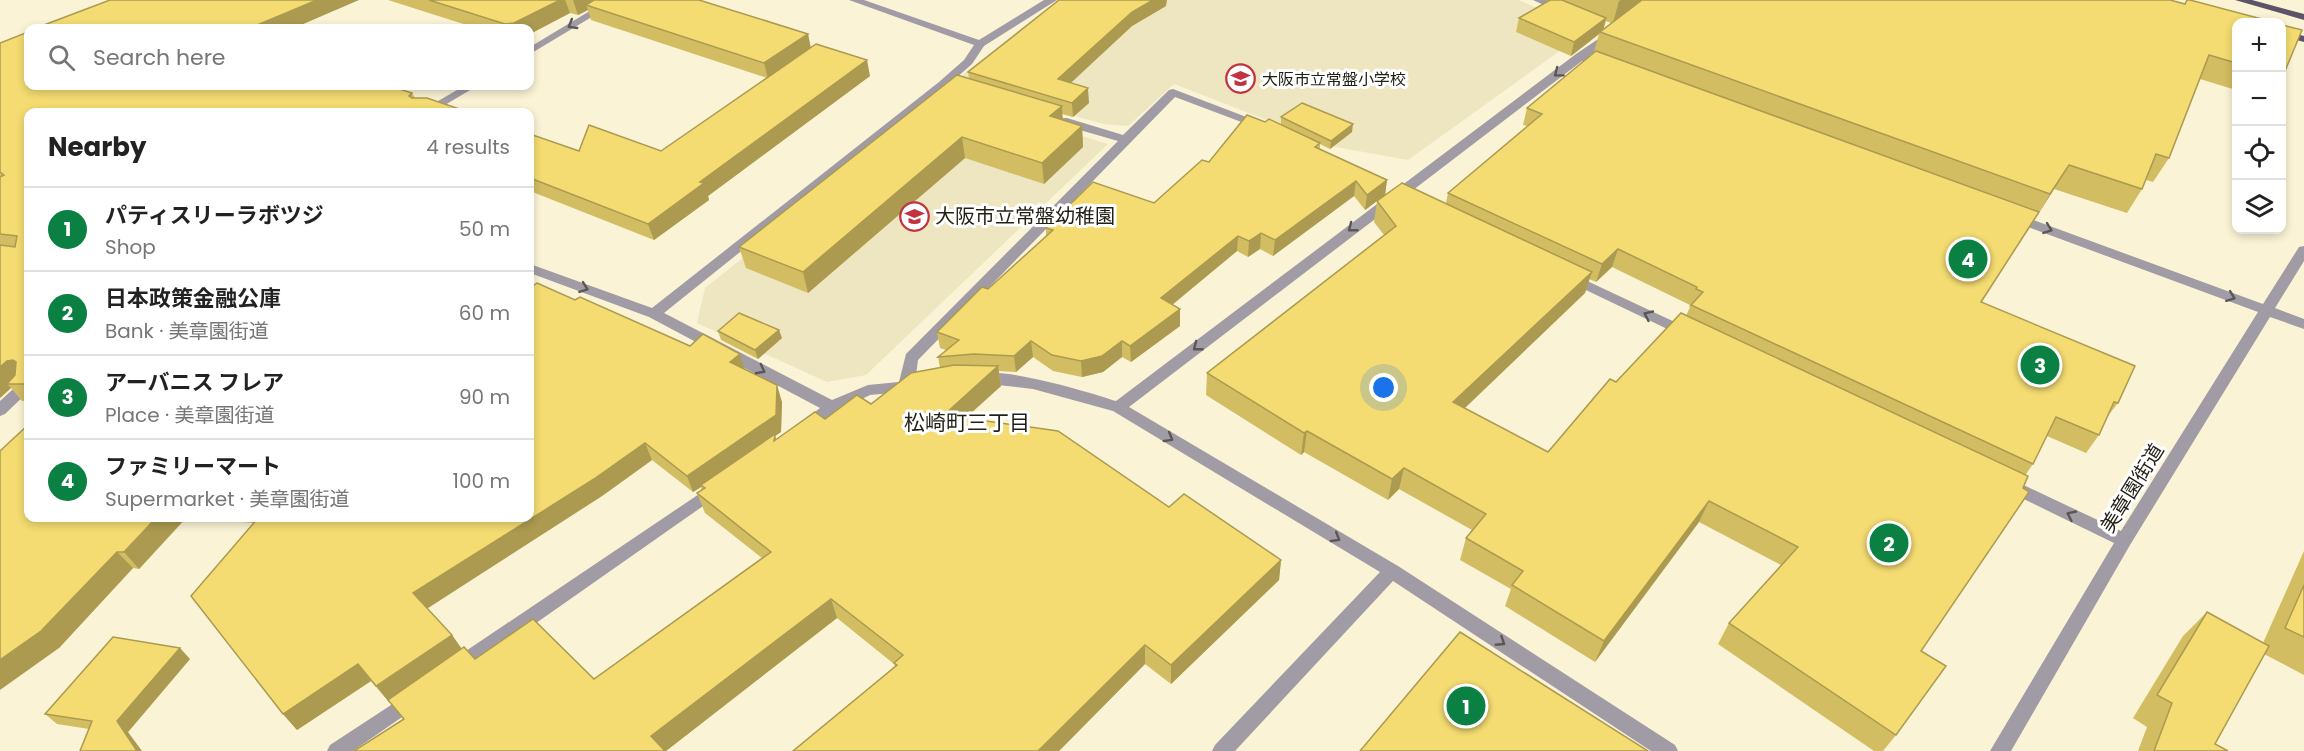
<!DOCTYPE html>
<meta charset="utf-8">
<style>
body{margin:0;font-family:Poppins,"Noto Sans JP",sans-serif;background:#f2f2f2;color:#222}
.controls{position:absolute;right:18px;top:18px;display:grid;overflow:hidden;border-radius:12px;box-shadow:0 3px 9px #0003}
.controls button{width:54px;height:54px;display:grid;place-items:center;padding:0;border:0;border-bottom:2px solid #e0e0e0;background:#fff;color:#222;font:30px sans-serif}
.you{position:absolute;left:1384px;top:388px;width:21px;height:21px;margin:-15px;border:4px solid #fff;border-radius:50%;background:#1a73e8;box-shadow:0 0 0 9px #1a73e833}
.badge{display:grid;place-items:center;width:39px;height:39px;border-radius:50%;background:#0b8043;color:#fff;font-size:20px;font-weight:700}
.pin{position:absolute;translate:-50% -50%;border:3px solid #fff;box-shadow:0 2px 6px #0006}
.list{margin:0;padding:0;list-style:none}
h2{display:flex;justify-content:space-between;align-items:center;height:78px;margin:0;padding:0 24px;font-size:26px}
h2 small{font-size:20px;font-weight:400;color:#767676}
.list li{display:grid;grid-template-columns:39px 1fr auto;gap:18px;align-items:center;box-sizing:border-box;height:84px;padding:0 24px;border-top:2px solid #e0e0e0}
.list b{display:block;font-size:22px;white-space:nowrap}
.list p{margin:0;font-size:20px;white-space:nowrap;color:#767676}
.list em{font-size:20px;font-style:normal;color:#767676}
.icon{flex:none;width:33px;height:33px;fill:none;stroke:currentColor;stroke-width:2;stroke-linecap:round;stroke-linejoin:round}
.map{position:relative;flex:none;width:2304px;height:751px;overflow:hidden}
.search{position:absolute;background:#fff;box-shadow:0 3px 9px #0003;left:24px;top:24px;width:510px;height:66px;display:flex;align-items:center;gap:15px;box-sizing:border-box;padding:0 21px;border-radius:12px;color:#767676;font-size:22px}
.panel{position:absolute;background:#fff;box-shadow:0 3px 9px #0003;left:24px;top:108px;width:510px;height:414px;border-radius:12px}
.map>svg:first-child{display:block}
.built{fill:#eee6c1}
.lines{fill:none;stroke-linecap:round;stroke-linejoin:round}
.minor{fill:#a19ba6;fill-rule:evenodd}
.major{fill:#5e5467;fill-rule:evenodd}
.wall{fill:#d2bd62;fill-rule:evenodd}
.shaded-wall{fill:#ab9a50}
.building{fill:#f4dc72;stroke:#ab9a50;stroke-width:1.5}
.oneway{stroke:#5b5756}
.labels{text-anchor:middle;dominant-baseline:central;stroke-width:6;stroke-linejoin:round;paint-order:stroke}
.far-poi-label{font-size:16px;fill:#211f14;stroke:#fff;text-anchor:start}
.poi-label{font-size:20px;fill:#211f14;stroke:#fff;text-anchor:start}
.street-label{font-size:20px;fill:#211f14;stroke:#fff}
.neighbourhood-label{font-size:21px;fill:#211f14;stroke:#fff}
</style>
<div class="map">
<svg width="2304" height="751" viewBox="0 0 2304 751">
<rect width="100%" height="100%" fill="#faf3d5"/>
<g class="built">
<polygon points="1073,0 1518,0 1580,25 1586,32 1408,160 1336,147 1174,84 1128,126 1103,124 962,83 962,75 1022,28"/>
<polygon points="944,98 960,98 1108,144 866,375 827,382 697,323 705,288"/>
</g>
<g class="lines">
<g class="minor">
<polygon points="608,0 620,0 530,54 530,47"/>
<polygon points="849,0 864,0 979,40 1044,0 1057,0 984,46 972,64 947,86 664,313 832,400 868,385 899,382 906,354 1118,141 1059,124 1059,118 1067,118 1123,135 1169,90 1173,89 1270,126 1268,129 1260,129 1175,97 918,360 914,391 870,395 837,411 805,432 799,430 797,426 820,408 649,317 530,273 530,264 652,308 939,82 964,60 974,45"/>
<polygon points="1533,0 1547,0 1568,10 1559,12"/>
<path d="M1613,29L1617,30V34L1589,56L1607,63V67H1599L1582,61L1129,407L1398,566L1675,745L1678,751H1651L1393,581L1235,751H1212L1215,745L1380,572L1113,411L1033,389L981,383L973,378C986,360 1095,394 1116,401L1576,54Z"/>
<polygon points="464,86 477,86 433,112 419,112"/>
<polygon points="2014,213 2263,304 2299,247 2304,246 2304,261 2275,308 2304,319 2304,329 2270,317 2130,545 2011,751 1990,751 2114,543 2003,489 2001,485 2003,481 2015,481 2121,531 2258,312 2009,220 2007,217 2009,214"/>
<polygon points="1570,273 1694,331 1696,334 1694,337 1684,337 1565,280 1563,277"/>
<polygon points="28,379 28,392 5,414 0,416 0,401 23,380"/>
<polygon points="717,482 723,484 725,488 723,492 465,673 458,675 451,673 449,667 451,661"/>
<polygon points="411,692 418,694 421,700 418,706 353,751 327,751 330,745"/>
</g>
<g class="major">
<polygon points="2235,0 2252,0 2304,14 2304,20"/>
<polygon points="2282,30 2304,36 2304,42 2282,36"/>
</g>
</g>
<g class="wall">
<polygon points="388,0 699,0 808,34 811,48 870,76 708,196 709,200 654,240 530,191 530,134 579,151 661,151 767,78 591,20 588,10 578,15 570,13 530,34 530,28 476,28"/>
<path d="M1564,0H2170L2236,22V90L2200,79L2169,158L2153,182L2146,180L2142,189L2127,213L2054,189L1981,303L2118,403L2107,417L2099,435L2086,453L2047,436L2033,464L2026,474L1921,651L1896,735L1883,751H1874L1718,644L1729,623L1781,565L1699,522L1595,662L1505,606L1511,589L1460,560L1466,538L1472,530L1399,489L1388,500L1304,452L1301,455L1206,395L1207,373L1384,235L1374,222L1377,201L1446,203L1448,193L1528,126L1523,125L1527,108L1594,52L1599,34L1571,56L1516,32L1519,18ZM1606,21L1611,23L1603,29ZM1612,267L1690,305L1689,307H1690L1686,316L1616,382L1548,452L1465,408L1585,293L1589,279L1596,282Z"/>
<polygon points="1166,6 1132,26 1070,83 1089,103 1073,117 1062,114 1063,120 1082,126 1083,147 1044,184 965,158 808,293 746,268 739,247 969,78 968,72"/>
<polygon points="0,43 412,93 415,98 28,112 28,401 22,401 11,388 0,398"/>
<path d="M1281,117L1352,132L1330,149L1320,144V149L1387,180L1385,195L1365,210L1354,196L1273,256L1260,249L1248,257L1237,251L1172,305L1180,309V326L1131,362L1122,357L1103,372L1082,377L1053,371L1033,357L1016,372L999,371L1001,386L965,418L1169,507L1281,560L1279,580L1171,684L1145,664L1059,751H793L895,667L894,664L837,618L666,751L403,719L389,701V702L371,681L297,730L283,714L254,523L189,518H530L575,300L744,369L782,402L781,432L775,436L776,440L825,419L871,404L940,368L938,357L946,350L940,348L937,332L988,289L1046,236V228L1154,203L1209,162L1265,122L1281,124ZM652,460L693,492L701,487L702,490L697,493L705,513L762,558L594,679L475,659L462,649L452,635L427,608L602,496Z"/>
<polygon points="718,331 782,338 758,359 721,340"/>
<polygon points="28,425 186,518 139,569 133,568 59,648"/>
<polygon points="2304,551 2304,675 2264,654 2215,744 2228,751 2138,751 2147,727 2133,718 2183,636 2207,612 2263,643"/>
<polygon points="190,659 128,732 89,729 57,724 45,714"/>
</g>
<g class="shaded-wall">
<polygon points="317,0 359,0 294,28 250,28"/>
<polygon points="560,0 565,0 570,13 530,34 530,28 507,28 505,24"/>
<polygon points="573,0 604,0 586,5 588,10 578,15"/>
<polygon points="1153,0 1167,0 1166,6 1132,26 1059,94 1058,79 1132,12"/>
<polygon points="1621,0 1644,0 1613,23 1619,1"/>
<polygon points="1606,18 1603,32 1600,32 1599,34 1571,56 1574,42"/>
<polygon points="808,34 811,50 768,79 764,63"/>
<polygon points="867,60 870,76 708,196 709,200 654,240 648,224 700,182"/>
<polygon points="1088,88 1089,103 1073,117 1072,103"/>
<polygon points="1062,106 1063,126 1050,116"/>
<polygon points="1353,124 1352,132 1330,149 1331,141"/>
<polygon points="1082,126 1083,147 1044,184 1042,163"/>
<polygon points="962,137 965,158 808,293 803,272"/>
<polygon points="2069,165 2054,189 2036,218 2050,194"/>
<polygon points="1387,180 1385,195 1365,210 1367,195"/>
<polygon points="1356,181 1354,196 1273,256 1275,240"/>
<polygon points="1261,233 1260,249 1248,257 1249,241"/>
<polygon points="1238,236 1237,251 1161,314 1161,298"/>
<polygon points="1618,249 1612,267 1596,282 1602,264"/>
<polygon points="1592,272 1585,293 1448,424 1453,402"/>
<polygon points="1180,309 1180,326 1131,362 1130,346"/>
<polygon points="779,330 782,338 758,359 755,350"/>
<polygon points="1031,341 1033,357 1016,372 1014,356"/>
<polygon points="1122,341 1122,357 1103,372 1082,377 1081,361"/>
<polygon points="740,354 745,371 730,362"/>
<polygon points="13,360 28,377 7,384 11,388 0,398 0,367 7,361"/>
<polygon points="998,366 1001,386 947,435 944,415"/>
<polygon points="777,385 782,402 781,432 775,436 781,453 701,485 701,487 693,492 687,476"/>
<polygon points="1307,431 1304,452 1301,455 1304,433"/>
<polygon points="645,443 652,460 602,496 425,610 413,593"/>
<polygon points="1404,468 1399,489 1388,500 1392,479"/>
<polygon points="1709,501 1699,522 1595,662 1604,641"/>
<polygon points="156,518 186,518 139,569 124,552"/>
<polygon points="117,552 133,568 59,648 0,690 0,660"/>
<polygon points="1281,560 1279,580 1171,684 1171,665"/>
<polygon points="831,599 837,618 666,751 659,751 651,736"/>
<polygon points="452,635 463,651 389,702 376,686"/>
<polygon points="1145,645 1145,664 1059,751 1038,751"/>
<polygon points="180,648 190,659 128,732 142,751 137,751 117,721"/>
<polygon points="358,664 371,681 297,730 283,714"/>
</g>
<g class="building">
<polygon points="110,0 317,0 250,28 36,28"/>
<polygon points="429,0 560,0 514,23 505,24"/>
<polygon points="594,0 699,0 808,34 764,63 586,5"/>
<polygon points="1059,0 1153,0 1132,12 1058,79 1088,88 1072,103 968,72"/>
<polygon points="1550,0 1562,0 1606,18 1574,42 1519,18"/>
<polygon points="1642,0 2170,0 2185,4 2187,0 2190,0 2273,22 2236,22 2236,63 2209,55 2169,158 2156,154 2142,189 2069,165 2050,194 1600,32"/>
<polygon points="2282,25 2302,30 2285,71 2282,70"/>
<polygon points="28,32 28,86 390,86 412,93 409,96 412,98 427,98 468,112 28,112 28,384 7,384 15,375 16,362 13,360 7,361 0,367 0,245 15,247 17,236 0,234 0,177 4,175 0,172 0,43"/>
<polygon points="816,44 867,60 700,182 704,183 648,224 530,178 530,134 579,151 589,125 661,151"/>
<polygon points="1596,51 2039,212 1981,302 2135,366 2118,403 2114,402 2099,435 2056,417 2033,464 1691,305 1703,292 1696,289 1697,287 1618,249 1602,264 1448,193 1542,114 1527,108"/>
<polygon points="957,75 1062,106 1050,116 1082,126 1042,163 962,137 803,272 739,247"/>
<polygon points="1302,103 1353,124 1331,141 1281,117"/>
<polygon points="1247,115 1265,122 1269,119 1320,143 1315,147 1387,180 1367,195 1356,181 1275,240 1261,233 1249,241 1238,236 1161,298 1180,309 1130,346 1122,341 1102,356 1081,361 1052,355 1031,341 1014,356 974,354 938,357 959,340 937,332 982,287 988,289 1053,230 1046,228 1093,182 1154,203 1202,160 1209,162"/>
<polygon points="1402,183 1592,272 1453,402 1548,452 1610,379 1616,382 1681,313 2028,476 2023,488 2029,492 1921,651 1946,666 1896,735 1729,623 1798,547 1709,501 1604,641 1512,585 1523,571 1466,538 1486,514 1404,468 1392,479 1307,431 1304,433 1207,373 1396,226 1377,201"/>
<polygon points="537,283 575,300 580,297 690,346 703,334 740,354 730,362 777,385 776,415 687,476 645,443 594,479 413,593 452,635 376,686 358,664 283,714 191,596 258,518 530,518 530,288"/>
<polygon points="739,313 779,330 755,350 718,331"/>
<polygon points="954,365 998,366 944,415 1058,431 1169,507 1184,494 1281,560 1171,665 1145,645 1038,751 793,751 897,665 894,663 903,655 831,599 651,736 665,751 354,751 404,719 388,700 464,647 475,659 533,619 594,679 771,552 697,493 705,488 701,485 775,434 774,441 815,412 825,419 857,395 871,404 911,373"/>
<polygon points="28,425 28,518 156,518 124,552 117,552 41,631 0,660 0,451"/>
<polygon points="2304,585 2304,637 2285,628"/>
<polygon points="2207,612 2269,646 2215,744 2228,751 2154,751 2172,703 2157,695"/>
<polygon points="1460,632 1648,751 1360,751"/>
<polygon points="113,637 180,648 117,721 137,751 80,751 92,721 45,714"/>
</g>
<defs><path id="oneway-chevron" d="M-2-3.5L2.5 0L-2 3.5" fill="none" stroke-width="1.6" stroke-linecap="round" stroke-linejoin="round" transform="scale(1.5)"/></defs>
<g class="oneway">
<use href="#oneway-chevron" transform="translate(572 25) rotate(149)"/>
<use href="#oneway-chevron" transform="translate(1558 73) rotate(143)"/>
<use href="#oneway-chevron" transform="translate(1352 228) rotate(142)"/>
<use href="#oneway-chevron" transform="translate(2048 229) rotate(20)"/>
<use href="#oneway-chevron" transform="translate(584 288) rotate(20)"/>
<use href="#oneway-chevron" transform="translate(2231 297) rotate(21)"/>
<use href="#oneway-chevron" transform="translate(1648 315) rotate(-155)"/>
<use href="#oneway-chevron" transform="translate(1197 347) rotate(142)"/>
<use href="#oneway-chevron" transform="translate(761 370) rotate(28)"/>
<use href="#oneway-chevron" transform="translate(1169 438) rotate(31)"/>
<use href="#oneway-chevron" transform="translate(2071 515) rotate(-155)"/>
<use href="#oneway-chevron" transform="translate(1336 538) rotate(31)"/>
<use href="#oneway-chevron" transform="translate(1501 642) rotate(33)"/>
</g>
<defs>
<symbol id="school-ring" viewBox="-11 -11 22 22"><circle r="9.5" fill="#fff" stroke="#c2323f" stroke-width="1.5"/><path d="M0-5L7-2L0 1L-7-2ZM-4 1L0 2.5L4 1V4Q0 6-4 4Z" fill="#c2323f"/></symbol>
</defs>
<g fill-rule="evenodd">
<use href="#school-ring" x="1224" y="62" width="33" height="33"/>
<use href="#school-ring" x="898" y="200" width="33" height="33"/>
</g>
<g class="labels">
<g class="far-poi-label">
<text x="1262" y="79">大阪市立常盤小学校</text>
</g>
<g class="poi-label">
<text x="935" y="216">大阪市立常盤幼稚園</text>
</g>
<g class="street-label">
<text transform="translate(2132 488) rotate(-58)">美章園街道</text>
</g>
<g class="neighbourhood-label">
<text x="967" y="422">松崎町三丁目</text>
</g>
</g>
</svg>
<div class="controls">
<button>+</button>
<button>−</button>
<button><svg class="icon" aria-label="locate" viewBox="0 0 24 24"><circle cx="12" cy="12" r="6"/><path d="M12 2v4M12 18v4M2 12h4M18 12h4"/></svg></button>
<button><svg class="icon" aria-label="layers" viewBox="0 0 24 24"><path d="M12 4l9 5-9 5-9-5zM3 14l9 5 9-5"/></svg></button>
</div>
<div class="you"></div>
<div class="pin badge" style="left:1466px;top:706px">1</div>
<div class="pin badge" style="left:1889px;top:543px">2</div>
<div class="pin badge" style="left:2040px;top:365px">3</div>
<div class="pin badge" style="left:1968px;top:259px">4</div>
<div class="search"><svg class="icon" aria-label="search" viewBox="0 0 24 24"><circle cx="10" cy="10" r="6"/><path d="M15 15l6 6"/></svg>Search here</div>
<section class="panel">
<h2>Nearby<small>4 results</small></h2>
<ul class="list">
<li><span class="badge">1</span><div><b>パティスリーラボツジ</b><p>Shop</p></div><em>50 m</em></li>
<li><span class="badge">2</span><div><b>日本政策金融公庫</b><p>Bank · 美章園街道</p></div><em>60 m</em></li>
<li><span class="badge">3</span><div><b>アーバニス フレア</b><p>Place · 美章園街道</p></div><em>90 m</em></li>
<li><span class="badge">4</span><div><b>ファミリーマート</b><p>Supermarket · 美章園街道</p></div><em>100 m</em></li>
</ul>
</section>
</div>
